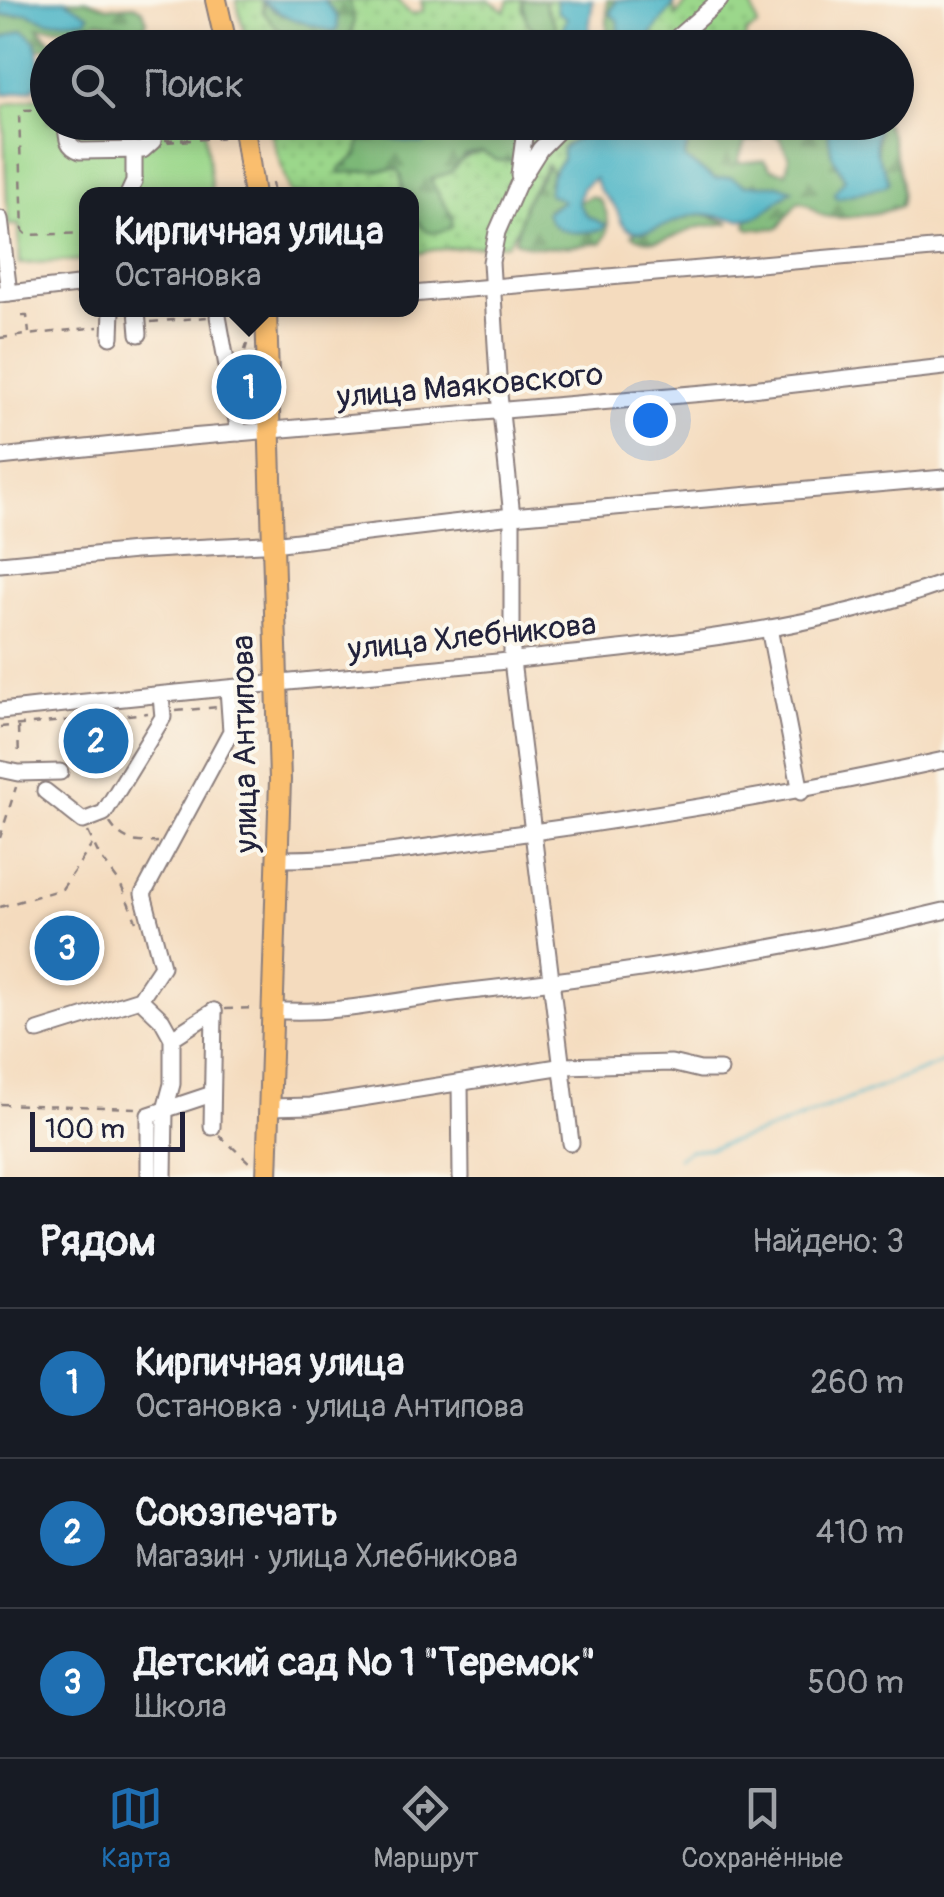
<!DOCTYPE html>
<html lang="ru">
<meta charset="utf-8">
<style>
body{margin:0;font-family:Pangolin,sans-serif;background:#20242c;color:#f1f3f6}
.scale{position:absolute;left:30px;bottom:25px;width:155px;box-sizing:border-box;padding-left:10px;border:5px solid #22223b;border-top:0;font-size:28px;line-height:35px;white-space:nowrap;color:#22223b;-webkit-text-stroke:8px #fbf7ec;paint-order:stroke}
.you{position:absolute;left:650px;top:420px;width:35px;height:35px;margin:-25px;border:8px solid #fff;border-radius:50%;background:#1a73e8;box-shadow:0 0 0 15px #1a73e833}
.badge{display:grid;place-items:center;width:65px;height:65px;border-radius:50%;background:#1f6fb2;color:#fff;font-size:32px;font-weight:700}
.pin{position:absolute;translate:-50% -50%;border:5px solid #fff;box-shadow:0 2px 10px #0006}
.popup{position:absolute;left:79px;top:187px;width:340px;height:130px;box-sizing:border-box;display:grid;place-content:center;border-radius:20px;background:#171b24;filter:drop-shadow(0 2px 8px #0005);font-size:32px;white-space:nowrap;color:#9ea1a6}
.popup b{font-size:38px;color:#f1f3f6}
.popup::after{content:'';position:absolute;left:50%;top:100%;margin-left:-20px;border:20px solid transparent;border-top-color:#171b24}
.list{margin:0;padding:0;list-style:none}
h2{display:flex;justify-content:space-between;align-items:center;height:130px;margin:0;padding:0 40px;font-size:42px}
h2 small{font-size:32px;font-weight:400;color:#9ea1a6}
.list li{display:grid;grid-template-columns:65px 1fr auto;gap:30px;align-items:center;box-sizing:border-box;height:150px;padding:0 40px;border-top:2px solid #363941}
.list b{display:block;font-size:38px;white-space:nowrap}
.list p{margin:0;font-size:32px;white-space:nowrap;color:#9ea1a6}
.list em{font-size:32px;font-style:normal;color:#9ea1a6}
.icon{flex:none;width:55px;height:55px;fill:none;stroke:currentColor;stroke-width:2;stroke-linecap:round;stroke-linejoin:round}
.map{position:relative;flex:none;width:944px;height:1177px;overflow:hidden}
.search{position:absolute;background:#171b24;box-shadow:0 5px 15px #0003;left:30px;right:30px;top:30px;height:110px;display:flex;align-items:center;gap:25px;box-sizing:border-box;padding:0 35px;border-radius:55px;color:#9ea1a6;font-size:38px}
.sheet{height:580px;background:#171b24}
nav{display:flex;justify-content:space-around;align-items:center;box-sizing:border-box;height:140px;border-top:2px solid #363941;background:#171b24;font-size:28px;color:#9ea1a6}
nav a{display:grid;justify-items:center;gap:5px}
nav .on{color:#1f6fb2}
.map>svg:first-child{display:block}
.grass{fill:url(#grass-dots);stroke:#5e7c63;stroke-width:2.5}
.forest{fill:url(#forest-firs);stroke:#4f6d59;stroke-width:2.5;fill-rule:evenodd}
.pitch{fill:#9bd78b;stroke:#5e7c63;stroke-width:2.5}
.water{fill:#48b3c5;stroke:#356a80;stroke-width:2.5}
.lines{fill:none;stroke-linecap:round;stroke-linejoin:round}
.stream{stroke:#48b3c5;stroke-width:2.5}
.minor-casing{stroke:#8b7e7c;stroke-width:19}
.major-casing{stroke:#8b7e7c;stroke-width:24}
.path{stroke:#8b7e7c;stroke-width:2.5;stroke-dasharray:8 8;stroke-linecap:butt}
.minor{stroke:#fff;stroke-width:15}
.major{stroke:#fabe6e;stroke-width:20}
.labels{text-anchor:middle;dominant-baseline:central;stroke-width:8;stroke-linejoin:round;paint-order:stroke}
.street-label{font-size:32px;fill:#22223b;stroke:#fbf7ec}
</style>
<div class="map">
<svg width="944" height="1177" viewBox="0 0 944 1177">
<defs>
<pattern id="grass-dots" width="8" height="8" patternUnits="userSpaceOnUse" patternTransform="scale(2.5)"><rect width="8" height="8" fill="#9bd78b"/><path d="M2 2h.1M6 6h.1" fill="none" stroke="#85b879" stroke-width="1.8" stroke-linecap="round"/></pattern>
<pattern id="forest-firs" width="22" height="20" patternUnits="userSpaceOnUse" patternTransform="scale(2.5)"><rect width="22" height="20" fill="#7cb877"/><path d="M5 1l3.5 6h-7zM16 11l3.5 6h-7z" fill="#659563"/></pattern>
</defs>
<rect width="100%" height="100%" fill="#fbf7ec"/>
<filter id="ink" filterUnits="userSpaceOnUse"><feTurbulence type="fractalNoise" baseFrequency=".01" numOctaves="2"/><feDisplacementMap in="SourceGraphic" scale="20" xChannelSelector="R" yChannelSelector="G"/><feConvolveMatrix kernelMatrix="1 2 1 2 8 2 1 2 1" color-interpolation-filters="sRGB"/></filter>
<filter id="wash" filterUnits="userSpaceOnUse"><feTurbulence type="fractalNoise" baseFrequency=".0048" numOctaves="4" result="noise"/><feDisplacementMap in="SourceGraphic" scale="40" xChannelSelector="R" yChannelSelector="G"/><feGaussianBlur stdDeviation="2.25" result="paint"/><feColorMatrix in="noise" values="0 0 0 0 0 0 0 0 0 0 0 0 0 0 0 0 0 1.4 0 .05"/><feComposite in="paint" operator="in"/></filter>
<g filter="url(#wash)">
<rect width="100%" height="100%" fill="#f4dbbe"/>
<g class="grass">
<polygon points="236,0 262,0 263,12 293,47 248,47"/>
<polygon points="349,0 396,0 411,14 423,11 421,0 489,0 505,11 509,0 522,0 523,11 555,31 556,26 546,7 545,0 556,0 558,12 567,18 563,28 564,47 547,47 545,44 534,48 348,48 354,22"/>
<polygon points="689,0 750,0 758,26 746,33 744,44 749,47 692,47 705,46 683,43 682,47 643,48 645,39 674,6 676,16"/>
<polygon points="268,123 356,123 361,126 358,155 341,167 397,169 401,173 404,194 290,194"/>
<path d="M513,123H620C601,132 577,134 562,148V160L552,173L546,166L525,202L519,226L507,244L432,250L412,255V214L416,222L452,216L430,180C452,172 460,156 482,151L497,160L517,150Z"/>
</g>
<g class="forest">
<polygon points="65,0 86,0 107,7 134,5 143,10 147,21 142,30 99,21 79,28 38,27 52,42 51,47 39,49 31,36 23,30 0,39 0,16 27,13 47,21 88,15"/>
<polygon points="324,0 349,0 354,22 348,47 293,47 263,12 264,2 275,12 334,32 337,17"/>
<polygon points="522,0 545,0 546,8 556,26 555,31 538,35 527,22"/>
<polygon points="607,0 617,0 611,8 629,40 645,39 643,47 607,47"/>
<path d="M350,123H377L440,131L441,123H513L517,150L513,161L497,160L482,152L465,155L451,172L430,180L452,216V227C423,242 412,220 412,195L404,194L401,173L397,169L339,173L341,167L358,155L361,127Z"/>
<path d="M718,123H826L832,155L845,180L878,158C875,145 879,136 877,123H885C894,140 905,187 900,206C884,213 835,223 819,214C810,208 810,204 798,202L778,228L750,229L746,226L748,217L759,216L791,191L778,185H745L731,177L716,179L685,159C686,137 699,129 718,123ZM767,132L781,139L789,158L786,173L771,169L764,160L737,163L745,142L761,139L762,133Z"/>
<path d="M548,165L552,173L548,183L564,201L549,208L605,225L587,216L578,203L590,196L598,198C609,211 612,228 602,243C577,245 539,253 515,241L525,202Z"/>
<path d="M703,214L730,223C719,225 707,225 696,228C675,236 654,249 632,235L638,229C662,232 679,216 703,214Z"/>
</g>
<polygon class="pitch" points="47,64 48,122 204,123 212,194 86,195 86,260 20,264 19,225 8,225 3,105 42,97"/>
<g class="water">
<polygon points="0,0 65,0 89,15 86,20 47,21 27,13 0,16"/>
<path d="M262,0H324L337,17L338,28L334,32C306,23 284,20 262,0Z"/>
<polygon points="556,0 593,0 587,44 580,47 564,47 563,28 567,18 558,12"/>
<polygon points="617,0 677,0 650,36 629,40 620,37 618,21 610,13"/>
<path d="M22,30C42,40 40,62 40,81L33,89L3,95L0,39Z"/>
<polygon points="377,123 441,123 440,131 423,144 381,137"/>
<path d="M620,123L656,127L655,123H718C699,129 685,137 685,159L715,179L731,177L745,185H778L792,190C780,197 768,213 755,217C736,223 720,215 702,214C681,213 639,247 622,223C619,219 619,213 616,209C608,196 597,193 595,178L582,188L578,203L587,216L606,225L603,229C582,234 553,237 546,212L563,201L549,194C548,179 552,172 562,160V149C577,134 601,132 620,123Z"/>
<path d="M826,123H877C878,133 874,140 876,149C878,161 886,169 889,182L885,186L837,198L834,193L845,179L832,155Z"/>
</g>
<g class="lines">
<polyline class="stream" points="678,1158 690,1150 711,1148 775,1128 944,1062"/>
</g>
</g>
<g filter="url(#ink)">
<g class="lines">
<defs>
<g id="minor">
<polyline points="665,48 720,0"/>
<path d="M66,122C67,137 66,146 80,151L143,150L153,141V122"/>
<polyline points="567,122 540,149 518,184 497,232 491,262 499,394 512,516 512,661 571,1143"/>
<polyline points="519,175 526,122"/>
<polyline points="128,195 134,182 134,150"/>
<polyline points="0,219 9,293"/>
<polyline points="0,294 86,284"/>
<polyline points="412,294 944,248"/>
<polyline points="137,310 139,334"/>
<polyline points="218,316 239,433"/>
<polyline points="111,337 112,310"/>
<polyline points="0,457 190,437 751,389 944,367"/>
<polyline points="0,564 135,551 281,543 512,516 944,478"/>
<polyline points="769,628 801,792"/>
<path d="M0,711C178,691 357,677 535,658C673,644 813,630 944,583"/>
<polyline points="0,769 19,773 60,772"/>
<polyline points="45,791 83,821 104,813 163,717 161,696"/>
<path d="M277,859C364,860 448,843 533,832C672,813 808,790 944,760"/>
<polyline points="140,999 162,1020 172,1038 172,1084 165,1110 164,1177"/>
<path d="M272,1010C331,1016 402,999 462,992C625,974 785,950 944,911"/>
<polyline points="38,1031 140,999 162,966 143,894 231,731 228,689"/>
<polyline points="172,1038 214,1011"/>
<polyline points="460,1083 461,1177"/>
<polyline points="269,1107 311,1106 564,1066 671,1063 700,1070 720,1070"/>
<polyline points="212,1127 214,1011"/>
<polyline points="149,1177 149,1115 212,1094"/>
</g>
<g id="major">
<polyline points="216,0 227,48"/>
<polyline points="243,122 254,195"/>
<polyline points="266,310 280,780 267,1177"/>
</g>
</defs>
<use href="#minor" class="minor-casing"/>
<use href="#major" class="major-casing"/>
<g class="path">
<polyline points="48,109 24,110 19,114 23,231 27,235 86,233"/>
<polyline points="167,128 191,127 191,122"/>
<polyline points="165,140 196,139"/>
<polyline points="167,142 228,137"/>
<polyline points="272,182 274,195"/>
<polyline points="22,316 27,316 29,333"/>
<polyline points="282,317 297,310"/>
<polyline points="151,322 208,317"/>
<polyline points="0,338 98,327"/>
<polyline points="244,382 243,357 247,344"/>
<polyline points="247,404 253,420"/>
<polyline points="240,705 262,703"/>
<polyline points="176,711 218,707"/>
<polyline points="0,727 148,713"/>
<polyline points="18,727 19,759"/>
<path d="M110,823C123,843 136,843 158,842"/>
<polyline points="88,832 99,855 120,883 136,921"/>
<polyline points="0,838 16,787"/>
<polyline points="0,907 62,889 92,845"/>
<polyline points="225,1009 257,1008"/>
<polyline points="0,1104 138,1108"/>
<polyline points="219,1135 250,1163"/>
</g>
<use href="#minor" class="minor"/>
<use href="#major" class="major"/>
</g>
</g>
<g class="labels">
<g class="street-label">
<text transform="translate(470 386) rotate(-5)">улица Маяковского</text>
<text transform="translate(472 637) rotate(-6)">улица Хлебникова</text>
<text transform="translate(245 744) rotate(-91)">улица Антипова</text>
</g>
</g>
</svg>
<div class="scale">100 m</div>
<div class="you"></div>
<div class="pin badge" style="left:249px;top:387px">1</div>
<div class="popup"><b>Кирпичная улица</b>Остановка</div>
<div class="pin badge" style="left:96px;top:741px">2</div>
<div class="pin badge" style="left:67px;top:948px">3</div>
<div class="search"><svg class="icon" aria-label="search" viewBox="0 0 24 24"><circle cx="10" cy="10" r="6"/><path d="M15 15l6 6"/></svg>Поиск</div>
</div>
<section class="sheet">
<h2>Рядом<small>Найдено: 3</small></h2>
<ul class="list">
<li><span class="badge">1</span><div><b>Кирпичная улица</b><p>Остановка · улица Антипова</p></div><em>260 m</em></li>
<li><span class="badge">2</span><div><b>Союзпечать</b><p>Магазин · улица Хлебникова</p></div><em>410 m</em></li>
<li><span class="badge">3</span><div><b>Детский сад № 1 &quot;Теремок&quot;</b><p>Школа</p></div><em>500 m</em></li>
</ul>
</section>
<nav>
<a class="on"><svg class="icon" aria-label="map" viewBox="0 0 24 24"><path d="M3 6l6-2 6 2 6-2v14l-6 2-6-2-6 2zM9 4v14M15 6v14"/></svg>Карта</a>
<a><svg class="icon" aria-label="directions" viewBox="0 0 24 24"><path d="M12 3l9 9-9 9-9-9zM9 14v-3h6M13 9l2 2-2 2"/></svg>Маршрут</a>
<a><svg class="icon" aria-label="saved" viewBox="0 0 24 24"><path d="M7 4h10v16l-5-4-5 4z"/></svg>Сохранённые</a>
</nav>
